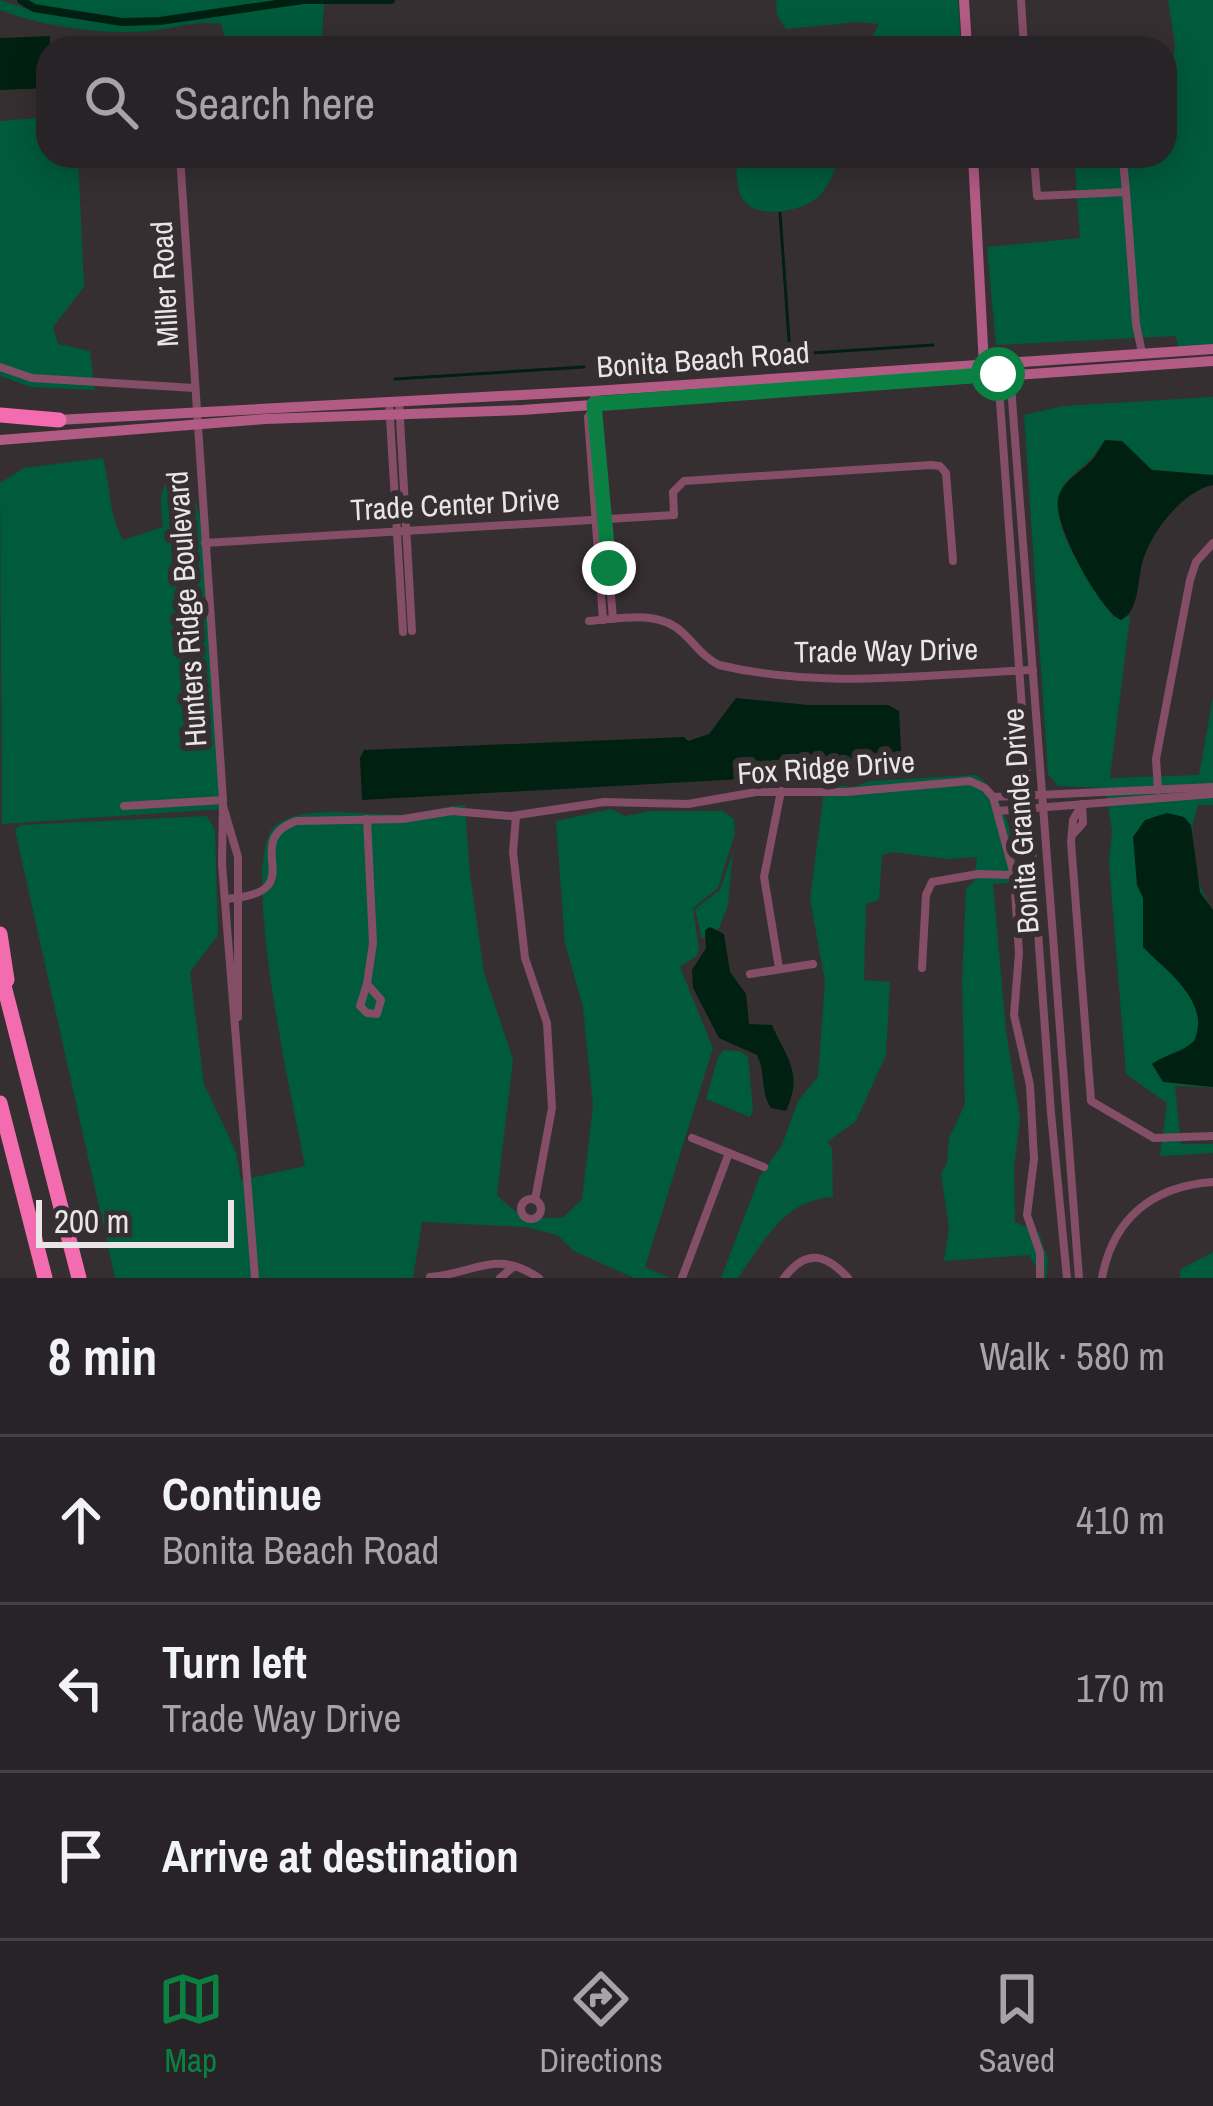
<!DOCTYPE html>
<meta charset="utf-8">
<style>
body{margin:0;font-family:"Archivo Narrow",sans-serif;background:#342f32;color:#f1f3f6}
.scale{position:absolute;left:36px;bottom:30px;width:198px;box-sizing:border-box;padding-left:12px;border:6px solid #e9e4e6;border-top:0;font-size:33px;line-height:42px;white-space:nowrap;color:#e9e4e6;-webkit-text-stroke:9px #362f32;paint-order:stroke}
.stop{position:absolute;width:36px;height:36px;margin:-27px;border:9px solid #0b8043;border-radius:50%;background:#fff}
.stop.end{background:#0b8043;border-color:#fff;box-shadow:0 3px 12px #0008}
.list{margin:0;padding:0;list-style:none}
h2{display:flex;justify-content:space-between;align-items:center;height:156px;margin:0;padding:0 48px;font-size:51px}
h2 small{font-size:39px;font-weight:400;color:#a5a4a7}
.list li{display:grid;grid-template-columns:78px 1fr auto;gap:36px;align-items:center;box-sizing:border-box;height:168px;padding:0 48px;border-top:3px solid #444043}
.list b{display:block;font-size:45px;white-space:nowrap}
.list p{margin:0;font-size:39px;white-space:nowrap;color:#a5a4a7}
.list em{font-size:39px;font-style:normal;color:#a5a4a7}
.icon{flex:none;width:66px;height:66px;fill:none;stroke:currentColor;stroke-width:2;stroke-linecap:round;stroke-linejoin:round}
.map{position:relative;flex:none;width:1213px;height:1278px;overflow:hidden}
.search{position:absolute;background:#282326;box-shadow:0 6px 30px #0003;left:36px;right:36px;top:36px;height:132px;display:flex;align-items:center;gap:30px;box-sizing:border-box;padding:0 42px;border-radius:36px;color:#a5a4a7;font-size:45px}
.sheet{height:660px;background:#282326}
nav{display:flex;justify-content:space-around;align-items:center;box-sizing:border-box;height:168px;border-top:3px solid #444043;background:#282326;font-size:33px;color:#a5a4a7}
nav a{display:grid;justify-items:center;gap:6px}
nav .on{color:#0b8043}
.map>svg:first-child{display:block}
.green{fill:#005a3c}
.water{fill:#002012}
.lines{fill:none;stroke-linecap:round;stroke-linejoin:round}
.stream{stroke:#002012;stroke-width:3}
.canal{stroke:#002012;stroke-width:8}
.street{stroke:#854e67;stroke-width:8}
.secondary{stroke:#b25b85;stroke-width:10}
.highway{stroke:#f46cb0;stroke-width:15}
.route{stroke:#0b8043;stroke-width:15}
.labels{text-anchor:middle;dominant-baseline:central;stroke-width:12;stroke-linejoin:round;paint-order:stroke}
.street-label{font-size:30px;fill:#e9e4e6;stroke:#362f32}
</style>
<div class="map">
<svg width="1213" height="1278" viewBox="0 0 1213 1278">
<rect width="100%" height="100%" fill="#362f32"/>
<g class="green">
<path d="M0,0L33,11L122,25L160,24L304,3L324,4L322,37L317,48H228L221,24C194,20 174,29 148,31C100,35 45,27 0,10Z"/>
<path d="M13,0H303C278,6 253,7 228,11C157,20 82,27 13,0Z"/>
<polygon points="776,0 958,0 961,48 872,48 872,37 879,24 858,22 786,29 777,15"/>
<polygon points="1168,0 1213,0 1213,345 1179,347 1175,336 996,345 987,247 1080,238 1074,156 1165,156 1165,117 1175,45"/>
<polygon points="48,117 48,156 78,156 84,287 53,327 58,344 90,351 95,390 31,387 0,376 0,121"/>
<path d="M736,156H839C835,170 829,188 817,198C801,211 761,219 745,202C735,191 737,170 736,156Z"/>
<path d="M1213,397V475L1152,470L1100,446C1092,464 1071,472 1062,488C1043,525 1096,587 1113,617L1130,616L1110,778L1199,775L1213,697V805H1198C1186,840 1192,880 1213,910V1087L1175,1086L1181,1144H1213V1153L1160,1156L1167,1103L1126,1074L1109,862L1112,831L1105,788L1058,786L1048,774L1024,415L1063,406Z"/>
<path d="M103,458C110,484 109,516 123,540L163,527C161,504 156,486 178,473L191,483L203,529L221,809L2,824L0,483L24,468Z"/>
<path d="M976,775C1005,794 1017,848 1021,882L993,884L1006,1031L1020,1119L1014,1166L1015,1222L1039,1233L1048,1260L1046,1278H1036L1038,1270L1029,1255L944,1261L949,1227L941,1174L947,1163L949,1138L965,1104L962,981L966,888L974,882L977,857L946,859L893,852L882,855L879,900L866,904L864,980L890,982L886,1055L856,1121L827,1142L832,1148L833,1197C784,1200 764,1241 738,1278H721L760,1176L782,1145L798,1101L818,1077L825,981L810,899L825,784L853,787L870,781Z"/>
<path d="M465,805L470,875L484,973L513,1059L497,1195C518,1218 533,1220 563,1217L582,1200L593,1105L583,1008L565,943L556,821L611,809L625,816L651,811H723L734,819L735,833L718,888L693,908L699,950L697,956L680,967L713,1048L645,1267L669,1278H634L574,1251L557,1235L526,1227L422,1222L413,1278H115L15,830L20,825L207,816L215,830L218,935L190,972L204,1084L236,1152L241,1180L305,1166C295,1112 236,855 276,825C306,802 374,818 411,814C430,811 447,806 465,805Z"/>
<polygon points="733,852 728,905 719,928 702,939 695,909 720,890"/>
<polygon points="724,1050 740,1051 748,1057 753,1109 750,1117 706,1099 718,1057"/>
<polygon points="1213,1252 1213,1278 1179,1278 1181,1269"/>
</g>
<g class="water">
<polygon points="50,36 48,88 0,90 0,38"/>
<path d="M1105,440L1122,441L1152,470L1213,475V485C1183,491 1152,531 1143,560C1137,579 1140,611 1121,620C1099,610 1053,524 1058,499C1062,479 1085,471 1095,456C1099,451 1101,445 1105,440Z"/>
<polygon points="736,698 809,705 888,705 899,711 902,768 872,770 866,755 845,771 815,775 362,800 360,758 364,750 684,737 688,741 709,734"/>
<path d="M1167,813L1184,817L1191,825L1200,892L1213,910V1087L1163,1082L1152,1064C1165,1054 1182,1053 1194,1041C1213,1001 1161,967 1143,947V898L1137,885L1133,837L1145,820Z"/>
<path d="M710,927L724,934L730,972L746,994L749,1024L772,1025C786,1058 804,1072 786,1111L771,1108C760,1092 766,1073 757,1055L719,1038L693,988L692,970L706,948L705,930Z"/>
</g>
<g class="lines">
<g class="stream">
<polyline points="780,213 790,354"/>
<polyline points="611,366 933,345"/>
<polyline points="395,379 584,367"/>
</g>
<g class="canal">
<polyline points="21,0 34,8 122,22 160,21 303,0"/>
<polyline points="306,0 391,0"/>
</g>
<g class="street">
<polyline points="1021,0 1024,48"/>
<polyline points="180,156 223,800 222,864 255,1278"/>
<polyline points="1034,156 1037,196 1126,192 1136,324 1142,353"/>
<polyline points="1123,160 1126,192"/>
<polyline points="1009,360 1079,1278"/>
<polyline points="0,367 32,378 194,388"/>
<polyline points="998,374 1051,1113 1067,1278"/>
<polyline points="594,391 613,619"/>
<polyline points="399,401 412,631"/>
<polyline points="389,402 403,632"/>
<polyline points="594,409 588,417 603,620"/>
<polyline points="205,543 674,515 673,492 684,481 931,465 940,466 946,473 953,561"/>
<path d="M589,621C620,619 659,609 683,633C696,645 703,657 719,665C824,690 927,674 1033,670"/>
<polyline points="1158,790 1156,759 1190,580 1196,562 1213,543"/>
<polyline points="993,797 1213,787"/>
<polyline points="1082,804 1073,820 1071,842 1091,1101 1154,1138 1213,1136"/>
<polyline points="124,806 223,800"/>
<polyline points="223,806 238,857 238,1017"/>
<polyline points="998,811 1213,794"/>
<polyline points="516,816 513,852 525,958 547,1023 552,1108 535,1200"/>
<polyline points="1074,833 1083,823 1082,804"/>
<path d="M225,899C316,893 237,843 296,821L403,819L452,811L511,816L604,802L688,804L756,792H846L970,781L985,788L993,797L1014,875L1019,953L1014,1015L1030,1085L1034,1159L1027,1215L1040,1253V1278"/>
<polyline points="779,968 764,877 781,791"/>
<polyline points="922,968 926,895 932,882 978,874 1014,875"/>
<polyline points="750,974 813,964"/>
<polyline points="367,984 373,943 367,819"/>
<polygon points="367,984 381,1000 377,1014 367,1013 360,1006"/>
<polyline points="692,1138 764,1167"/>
<circle cx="531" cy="1209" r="10"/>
<path d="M430,1277C475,1274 494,1248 539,1278"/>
<polyline points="500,1278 513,1267"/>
<polyline points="682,1278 729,1153"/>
<path d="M784,1278C806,1249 825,1253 848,1278"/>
<path d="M1102,1278C1113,1218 1153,1186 1213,1182"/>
</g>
<g class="secondary">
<polyline points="964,0 967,48"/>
<polyline points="973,156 984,366"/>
<polyline points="57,420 594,391 1213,349"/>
<polyline points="0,440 265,419 522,410 1213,361"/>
</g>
<g class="highway">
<polyline points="0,415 59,420"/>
<polyline points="0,934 7,980"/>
<polyline points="0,970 79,1278"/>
<polyline points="0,1103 45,1278"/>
</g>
</g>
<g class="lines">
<polyline class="route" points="609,568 594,404 998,374"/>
</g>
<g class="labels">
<g class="street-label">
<text transform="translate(164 284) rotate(-93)">Miller Road</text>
<text transform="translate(703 359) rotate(-4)">Bonita Beach Road</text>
<text transform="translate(455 504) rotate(-3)">Trade Center Drive</text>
<text transform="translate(186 609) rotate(-94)">Hunters Ridge Boulevard</text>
<text transform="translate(886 650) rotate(-1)">Trade Way Drive</text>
<text transform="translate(826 767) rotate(-4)">Fox Ridge Drive</text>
<text transform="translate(1020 821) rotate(-94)">Bonita Grande Drive</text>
</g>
</g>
</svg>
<div class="scale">200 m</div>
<div class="stop" style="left:998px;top:374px"></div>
<div class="stop end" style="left:609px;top:568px"></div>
<div class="search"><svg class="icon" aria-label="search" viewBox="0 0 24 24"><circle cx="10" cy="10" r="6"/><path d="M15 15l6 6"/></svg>Search here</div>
</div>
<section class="sheet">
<h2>8 min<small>Walk · 580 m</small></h2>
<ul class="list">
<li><svg class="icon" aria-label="ahead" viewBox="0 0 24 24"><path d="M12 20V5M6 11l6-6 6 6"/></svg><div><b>Continue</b><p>Bonita Beach Road</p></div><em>410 m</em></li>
<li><svg class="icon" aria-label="left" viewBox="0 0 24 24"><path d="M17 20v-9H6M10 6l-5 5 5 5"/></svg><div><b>Turn left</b><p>Trade Way Drive</p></div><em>170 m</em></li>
<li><svg class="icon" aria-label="arrive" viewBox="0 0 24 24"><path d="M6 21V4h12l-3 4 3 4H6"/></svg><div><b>Arrive at destination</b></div></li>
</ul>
</section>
<nav>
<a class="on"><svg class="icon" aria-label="map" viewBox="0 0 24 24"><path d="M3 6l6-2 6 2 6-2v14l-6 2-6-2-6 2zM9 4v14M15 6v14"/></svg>Map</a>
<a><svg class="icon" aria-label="directions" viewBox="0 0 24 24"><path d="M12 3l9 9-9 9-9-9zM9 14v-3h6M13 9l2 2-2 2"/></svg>Directions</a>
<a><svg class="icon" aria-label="saved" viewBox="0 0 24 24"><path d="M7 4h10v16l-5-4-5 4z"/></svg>Saved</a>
</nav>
